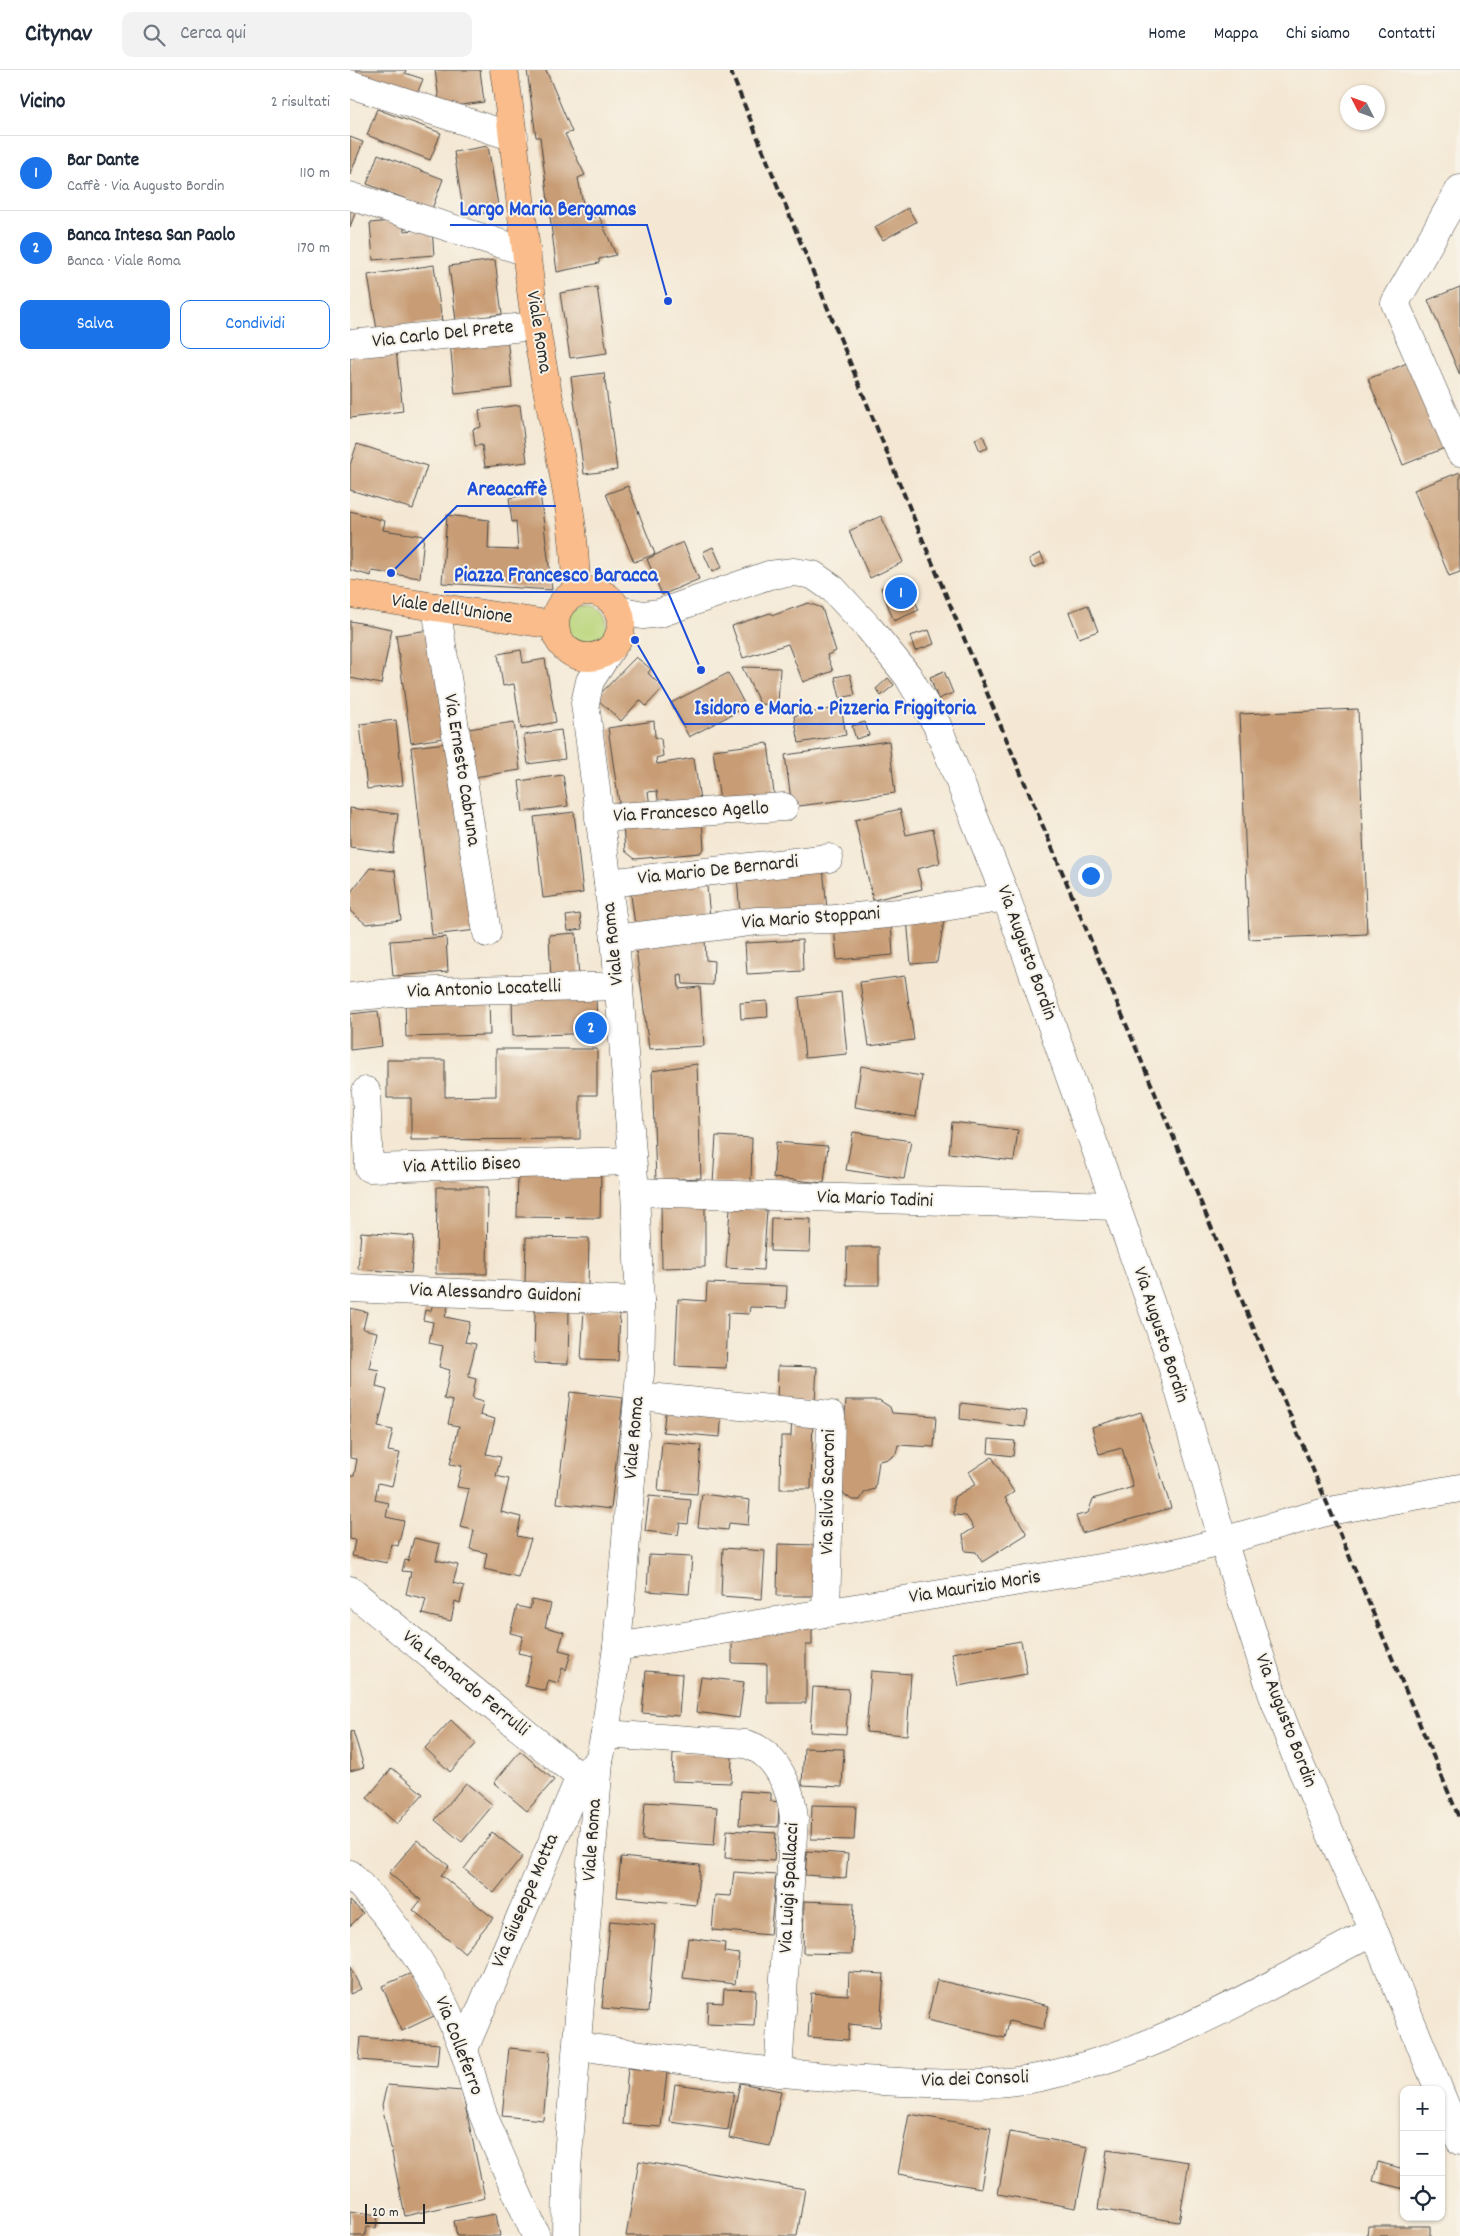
<!DOCTYPE html>
<html lang="it">
<meta charset="utf-8">
<style>
body{margin:0;font-family:Dekko,sans-serif;background:#f2f2f3;color:#1f2937}
.controls{position:absolute;right:15px;bottom:15px;display:grid;overflow:hidden;border-radius:10px;box-shadow:0 1px 4px #0004}
.controls button{width:45px;height:45px;display:grid;place-items:center;padding:0;border:0;border-bottom:1px solid #e0e1e3;background:#fff;color:#1f2937;font:25px sans-serif}
.compass{position:absolute;left:990px;top:15px;width:45px;height:45px;border-radius:50%;background:#fff;box-shadow:0 1px 4px #0004;rotate:312deg}
.scale{position:absolute;left:15px;bottom:12px;width:60px;box-sizing:border-box;padding-left:5px;border:2px solid #2b2b2b;border-top:0;font-size:14px;line-height:18px;white-space:nowrap;color:#2b2b2b;-webkit-text-stroke:4px #f7f3e8;paint-order:stroke}
.you{position:absolute;left:740px;top:805px;width:18px;height:18px;margin:-12px;border:4px solid #fff;border-radius:50%;background:#1a73e8;box-shadow:0 0 0 8px #1a73e833}
.badge{display:grid;place-items:center;width:32px;height:32px;border-radius:50%;background:#1a73e8;color:#fff;font-size:16px;font-weight:700}
.pin{position:absolute;translate:-50% -50%;border:2px solid #fff;box-shadow:0 1px 5px #0006}
.list{margin:0;padding:0;list-style:none}
h2{display:flex;justify-content:space-between;align-items:center;height:65px;margin:0;padding:0 20px;font-size:21px}
h2 small{font-size:16px;font-weight:400;color:#747a83}
.list li{display:grid;grid-template-columns:32px 1fr auto;gap:15px;align-items:center;box-sizing:border-box;height:75px;padding:0 20px;border-top:1px solid #e0e1e3}
.list b{display:block;font-size:19px;white-space:nowrap}
.list p{margin:0;font-size:16px;white-space:nowrap;color:#747a83}
.list em{font-size:16px;font-style:normal;color:#747a83}
.actions{display:flex;gap:10px;padding:15px 20px}
.actions a{flex:1;padding:11px 0;border:1px solid #1a73e8;border-radius:10px;text-align:center;font-size:18px;color:#1a73e8}
.actions .main{background:#1a73e8;color:#fff}
.icon{flex:none;width:28px;height:28px;fill:none;stroke:currentColor;stroke-width:2;stroke-linecap:round;stroke-linejoin:round}
.map{position:relative;flex:none;width:1110px;height:2166px;overflow:hidden}
header{display:flex;align-items:center;gap:30px;box-sizing:border-box;height:70px;padding:0 25px;background:#fff;border-bottom:1px solid #e0e1e3}
header strong{font-size:24px}
nav{display:flex;gap:28px;margin-inline-start:auto;font-size:18px}
.search{width:350px;height:45px;background:#f2f2f3;display:flex;align-items:center;gap:12px;box-sizing:border-box;padding:0 18px;border-radius:10px;color:#747a83;font-size:19px}
main{display:flex}
aside{flex:1;background:#fff}
.map>svg:first-child{display:block}
.green{fill:#bad57a;stroke:#728052}
.building{fill:#c89d76}
.lines{fill:none;stroke-linecap:round;stroke-linejoin:round}
.minor-casing{stroke:#494744;stroke-width:29}
.major-casing{stroke:#494744;stroke-width:29}
.minor{stroke:#fff;stroke-width:28}
.major{stroke:#f9bc8a;stroke-width:28}
.rail{stroke:#2b2b2b;stroke-width:4;stroke-dasharray:8 4;stroke-linecap:butt}
.labels{text-anchor:middle;dominant-baseline:central;stroke-width:4;stroke-linejoin:round;paint-order:stroke}
.street-label{font-size:20px;fill:#2b2b2b;stroke:#f7f3e8}
.leader{fill:none;stroke:#1d4ed8;stroke-width:2}
.callout-dot{fill:#1d4ed8;stroke:#f7f3e8;stroke-width:2}
.callout-label{font-size:21px;text-anchor:middle;font-weight:bold;fill:#1d4ed8;stroke:#f7f3e8;stroke-width:4;stroke-linejoin:round;paint-order:stroke}
</style>
<header>
<strong>Citynav</strong>
<div class="search"><svg class="icon" aria-label="search" viewBox="0 0 24 24"><circle cx="10" cy="10" r="6"/><path d="M15 15l6 6"/></svg>Cerca qui</div>
<nav><a>Home</a><a>Mappa</a><a>Chi siamo</a><a>Contatti</a></nav>
</header>
<main>
<aside>
<h2>Vicino<small>2 risultati</small></h2>
<ul class="list">
<li><span class="badge">1</span><div><b>Bar Dante</b><p>Caffè · Via Augusto Bordin</p></div><em>110 m</em></li>
<li><span class="badge">2</span><div><b>Banca Intesa San Paolo</b><p>Banca · Viale Roma</p></div><em>170 m</em></li>
</ul>
<div class="actions"><a class="main">Salva</a><a>Condividi</a></div>
</aside>
<div class="map">
<svg width="1110" height="2166" viewBox="0 0 1110 2166">
<rect width="100%" height="100%" fill="#f7f3e8"/>
<filter id="ink" filterUnits="userSpaceOnUse"><feTurbulence type="fractalNoise" baseFrequency=".02" numOctaves="2"/><feDisplacementMap in="SourceGraphic" scale="10" xChannelSelector="R" yChannelSelector="G"/><feConvolveMatrix kernelMatrix="1 2 1 2 8 2 1 2 1" color-interpolation-filters="sRGB"/></filter>
<filter id="wash" filterUnits="userSpaceOnUse"><feTurbulence type="fractalNoise" baseFrequency=".0096" numOctaves="4" result="noise"/><feDisplacementMap in="SourceGraphic" scale="20" xChannelSelector="R" yChannelSelector="G"/><feGaussianBlur stdDeviation="1.12" result="paint"/><feColorMatrix in="noise" values="0 0 0 0 0 0 0 0 0 0 0 0 0 0 0 0 0 1.4 0 .05"/><feComposite in="paint" operator="in"/></filter>
<g filter="url(#wash)">
<rect width="100%" height="100%" fill="#f4e8d4"/>
<circle class="green" cx="237" cy="555" r="20"/>
<g id="blocks">
<g class="building">
<polygon points="0,0 56,0 55,3 73,9 65,29 0,5"/>
<polygon points="85,0 130,0 134,32 90,38"/>
<polygon points="177,0 196,0 222,62 215,64 235,105 228,108 236,149 249,146 266,185 249,189 249,193 207,202 190,67 186,67"/>
<polygon points="27,39 91,63 80,90 17,65"/>
<polygon points="0,67 13,72 0,105"/>
<polygon points="138,76 149,141 114,146 104,82"/>
<polygon points="28,84 93,109 82,139 17,114"/>
<polygon points="558,138 566,152 533,170 525,157"/>
<polygon points="0,139 6,141 0,157"/>
<polygon points="53,150 54,161 82,159 84,185 23,190 20,153"/>
<polygon points="145,190 152,244 106,251 99,196"/>
<polygon points="84,195 92,251 27,260 18,205"/>
<polygon points="247,217 257,283 220,288 210,223"/>
<polygon points="1110,217 1110,305 1078,230"/>
<polygon points="157,266 162,318 105,324 100,272"/>
<polygon points="46,281 53,341 0,348 0,286"/>
<polygon points="1062,291 1097,377 1053,395 1018,309"/>
<polygon points="254,303 267,400 234,404 221,307"/>
<polygon points="170,335 177,392 135,397 132,375 125,376 123,359 131,357 129,340"/>
<polygon points="633,366 638,378 630,381 625,369"/>
<polygon points="7,374 77,396 63,439 0,420 0,395"/>
<polygon points="1110,402 1110,502 1099,506 1064,420"/>
<polygon points="278,416 305,484 284,492 256,424"/>
<polygon points="190,423 202,520 92,513 97,445 139,450 138,479 168,480 166,451 162,452 159,428"/>
<polygon points="0,441 35,451 33,460 74,466 70,508 22,501 21,506 0,500"/>
<polygon points="531,446 553,492 520,508 499,461"/>
<polygon points="333,472 349,509 312,525 297,489"/>
<polygon points="363,477 372,497 362,502 353,482"/>
<polygon points="690,483 695,493 683,498 679,489"/>
<polygon points="555,508 569,540 544,551 531,518"/>
<polygon points="458,533 472,538 486,581 477,585 483,601 453,612 438,574 393,588 382,556 420,543 424,545"/>
<polygon points="738,535 748,561 729,568 719,542"/>
<polygon points="0,551 42,559 31,614 0,608"/>
<polygon points="85,559 100,667 61,673 46,565"/>
<polygon points="579,560 584,574 565,581 560,566"/>
<polygon points="171,580 173,593 195,589 206,652 171,659 164,614 153,616 148,584"/>
<polygon points="286,587 301,599 298,603 313,618 296,636 290,630 271,651 246,628"/>
<polygon points="392,597 430,598 428,635 410,634"/>
<polygon points="594,601 603,623 588,629 580,607"/>
<polygon points="378,603 396,637 339,667 321,633"/>
<polygon points="500,604 505,625 490,628 485,607"/>
<polygon points="538,608 544,615 531,626 526,619"/>
<polygon points="491,637 496,665 449,673 444,646"/>
<polygon points="1008,639 1017,864 899,869 890,644"/>
<polygon points="46,650 53,715 17,719 10,654"/>
<polygon points="304,651 305,667 311,669 313,686 306,688 307,694 344,688 350,730 309,736 307,721 298,722 300,736 270,740 258,658"/>
<polygon points="164,652 170,700 124,707 118,659"/>
<polygon points="515,652 519,665 506,669 502,656"/>
<polygon points="211,660 215,689 178,694 174,665"/>
<polygon points="539,671 545,723 442,737 435,685"/>
<polygon points="106,672 127,860 82,865 61,677"/>
<polygon points="418,673 424,724 370,731 363,680"/>
<polygon points="213,705 218,736 173,742 169,711"/>
<polygon points="0,738 48,744 43,783 0,777"/>
<polygon points="550,739 556,765 583,759 590,793 567,799 572,819 523,830 505,750"/>
<polygon points="224,742 233,823 193,828 184,747"/>
<polygon points="352,750 354,778 350,783 285,789 275,781 273,755"/>
<polygon points="20,798 45,801 51,850 16,854 0,841 0,823"/>
<polygon points="473,798 477,839 390,845 387,805"/>
<polygon points="349,812 357,817 360,847 285,855 281,825 287,819"/>
<polygon points="230,844 232,859 218,861 216,846"/>
<polygon points="595,845 587,892 561,894 557,848"/>
<polygon points="541,851 543,885 487,890 484,856"/>
<polygon points="226,863 229,909 201,911 199,865"/>
<polygon points="96,867 98,902 43,906 40,871"/>
<polygon points="355,868 356,890 364,891 363,915 333,914 332,904 328,905 329,919 350,917 354,976 299,979 285,871"/>
<polygon points="452,870 453,901 397,904 395,873"/>
<polygon points="555,906 564,970 519,976 510,912"/>
<polygon points="491,922 497,984 455,988 449,927"/>
<polygon points="246,925 247,963 163,966 162,928"/>
<polygon points="139,928 140,965 56,967 55,930"/>
<polygon points="417,931 418,947 391,949 390,933"/>
<polygon points="28,941 32,976 0,980 0,944"/>
<polygon points="146,979 247,979 247,1025 230,1025 230,1069 61,1070 61,1028 37,1028 37,990 95,990 95,1027 146,1026"/>
<polygon points="347,994 351,1108 306,1110 302,1001"/>
<polygon points="511,996 572,1006 566,1047 505,1037"/>
<polygon points="602,1052 668,1060 664,1091 599,1083"/>
<polygon points="503,1062 561,1071 554,1109 496,1100"/>
<polygon points="366,1066 402,1068 401,1113 363,1113"/>
<polygon points="426,1072 478,1076 474,1113 423,1108"/>
<polygon points="168,1100 251,1101 250,1148 167,1147"/>
<polygon points="87,1117 138,1117 137,1204 86,1204"/>
<polygon points="311,1134 355,1134 355,1197 312,1198"/>
<polygon points="380,1138 417,1140 413,1200 376,1198"/>
<polygon points="421,1148 461,1149 460,1182 420,1181"/>
<polygon points="11,1162 64,1166 61,1203 8,1199"/>
<polygon points="176,1167 239,1168 238,1215 175,1214"/>
<polygon points="497,1177 529,1177 529,1215 496,1215"/>
<polygon points="357,1213 437,1216 436,1238 400,1237 399,1244 378,1243 376,1298 325,1296 328,1229 356,1231"/>
<polygon points="84,1228 99,1232 95,1247 120,1252 115,1272 126,1274 118,1307 126,1309 122,1329 133,1332 130,1345 145,1349 136,1384 151,1387 146,1406 159,1409 151,1442 171,1447 167,1466 181,1469 168,1507 134,1499 137,1483 120,1479 124,1460 110,1457 119,1419 107,1417 112,1396 100,1394 109,1356 98,1354 103,1331 94,1329 100,1300 89,1297 93,1276 79,1273 83,1252 73,1250 75,1240 81,1241"/>
<polygon points="0,1238 17,1242 13,1259 27,1262 19,1298 29,1300 26,1317 37,1320 28,1357 43,1360 38,1381 50,1383 42,1416 28,1413 25,1430 39,1433 36,1447 54,1451 48,1476 41,1474 37,1493 2,1486 5,1470 0,1469 0,1406 4,1406 7,1389 0,1388"/>
<polygon points="234,1239 270,1241 268,1291 231,1290"/>
<polygon points="185,1241 219,1241 218,1294 184,1293"/>
<polygon points="428,1296 467,1297 465,1332 427,1331"/>
<polygon points="220,1322 273,1328 261,1439 207,1433"/>
<polygon points="496,1330 529,1330 540,1337 542,1343 586,1346 584,1377 548,1375 546,1384 539,1389 529,1391 525,1419 515,1422 510,1430 502,1430 494,1424 490,1413"/>
<polygon points="611,1333 677,1341 675,1357 610,1349"/>
<polygon points="316,1335 372,1341 370,1367 313,1362"/>
<polygon points="791,1342 821,1438 732,1463 726,1446 738,1443 743,1429 783,1417 772,1378 749,1384 742,1357"/>
<polygon points="442,1347 463,1347 461,1419 430,1419 431,1366 441,1366"/>
<polygon points="639,1369 665,1371 663,1386 638,1383"/>
<polygon points="312,1372 351,1375 347,1424 308,1421"/>
<polygon points="642,1387 664,1422 655,1428 677,1464 632,1492 626,1482 615,1481 613,1465 624,1458 616,1446 604,1445 604,1427 626,1414 619,1402"/>
<polygon points="352,1424 400,1430 398,1455 379,1453 378,1460 348,1457"/>
<polygon points="299,1426 341,1430 338,1454 330,1453 328,1465 295,1461"/>
<polygon points="64,1468 90,1474 86,1490 108,1495 103,1513 114,1516 110,1533 105,1531 101,1551 72,1544 76,1529 56,1524 61,1502 52,1501 55,1490 58,1491"/>
<polygon points="428,1474 466,1475 465,1526 427,1526"/>
<polygon points="373,1478 415,1481 412,1529 371,1526"/>
<polygon points="299,1485 342,1487 339,1524 297,1521"/>
<polygon points="182,1530 201,1534 195,1557 214,1562 209,1580 221,1583 216,1600 212,1598 208,1613 198,1610 196,1621 175,1616 182,1586 168,1583 173,1566 160,1563 167,1536 180,1539"/>
<polygon points="462,1555 462,1575 456,1575 456,1633 417,1633 417,1594 382,1593 382,1564"/>
<polygon points="671,1571 677,1604 608,1616 602,1583"/>
<polygon points="296,1601 332,1604 329,1646 292,1643"/>
<polygon points="521,1601 561,1604 557,1665 516,1662"/>
<polygon points="351,1607 394,1612 389,1648 346,1642"/>
<polygon points="463,1617 499,1619 496,1664 460,1662"/>
<polygon points="101,1650 126,1674 100,1702 75,1678"/>
<polygon points="3,1661 14,1697 0,1701 0,1662"/>
<polygon points="454,1678 494,1679 492,1717 452,1715"/>
<polygon points="170,1681 204,1710 177,1741 144,1713"/>
<polygon points="323,1683 382,1685 381,1713 322,1711"/>
<polygon points="42,1698 73,1724 47,1754 17,1728"/>
<polygon points="116,1713 143,1735 112,1772 85,1750"/>
<polygon points="391,1721 421,1723 421,1731 429,1732 428,1757 389,1755"/>
<polygon points="295,1732 367,1737 364,1775 292,1770"/>
<polygon points="462,1735 506,1736 504,1770 461,1769"/>
<polygon points="377,1760 426,1763 424,1791 375,1788"/>
<polygon points="142,1762 173,1786 144,1823 114,1799"/>
<polygon points="67,1770 99,1796 91,1805 143,1848 114,1883 63,1840 71,1830 39,1803"/>
<polygon points="457,1781 498,1784 496,1808 455,1805"/>
<polygon points="271,1787 350,1795 346,1835 267,1827"/>
<polygon points="384,1802 426,1805 420,1865 362,1860 365,1825 381,1826"/>
<polygon points="0,1831 13,1843 0,1856"/>
<polygon points="454,1831 504,1833 502,1884 453,1883"/>
<polygon points="260,1851 305,1855 298,1942 252,1938"/>
<polygon points="338,1868 375,1873 374,1882 389,1884 385,1914 333,1908"/>
<polygon points="0,1897 11,1919 0,1924"/>
<polygon points="64,1902 84,1946 52,1961 32,1916"/>
<polygon points="499,1902 534,1904 530,1957 499,1954 498,1970 458,1967 461,1923 498,1925"/>
<polygon points="587,1910 699,1936 693,1959 659,1951 655,1968 577,1950"/>
<polygon points="374,1919 406,1920 404,1956 357,1954 358,1932 373,1933"/>
<polygon points="11,1967 89,1974 87,1996 9,1990"/>
<polygon points="159,1978 200,1982 193,2050 152,2046"/>
<polygon points="278,1998 317,2002 311,2057 273,2054"/>
<polygon points="390,2013 431,2021 420,2076 379,2068"/>
<polygon points="325,2014 384,2022 378,2060 320,2052"/>
<polygon points="37,2015 112,2021 135,2128 55,2146 32,2035"/>
<polygon points="559,2044 641,2058 631,2118 548,2104"/>
<polygon points="660,2062 738,2077 726,2138 648,2124"/>
<polygon points="757,2080 839,2092 829,2152 748,2139"/>
<polygon points="289,2091 455,2119 447,2166 276,2166"/>
<polygon points="1028,2092 1054,2099 1054,2119 1023,2111"/>
<polygon points="0,2141 28,2145 26,2158 17,2157 15,2166 0,2166"/>
<polygon points="146,2144 150,2166 107,2166 104,2151"/>
<polygon points="1018,2156 1080,2156 1080,2166 1017,2166"/>
</g>
</g>
</g>
<g filter="url(#ink)">
<use href="#blocks" fill-opacity="0" stroke="#494744" stroke-width="1"/>
<g class="lines">
<defs>
<g id="minor">
<polyline points="0,14 164,67"/>
<polyline points="1110,119 1045,233 1110,382"/>
<polyline points="0,126 177,182"/>
<polyline points="0,274 186,256"/>
<polyline points="86,537 137,863"/>
<polyline points="268,540 293,545 310,543 419,505 444,502 463,505 483,519 519,558 558,606 587,655 656,827 818,1282 873,1471 922,1623 946,1686 1024,1861 1089,2020"/>
<polyline points="249,748 434,737"/>
<polyline points="258,813 479,788"/>
<polyline points="265,869 407,851 484,849 569,841 656,827"/>
<polyline points="0,927 52,922 269,916"/>
<polyline points="16,1021 19,1098 282,1091"/>
<polyline points="285,1122 766,1136"/>
<polyline points="0,1218 290,1231"/>
<polyline points="289,1326 481,1345 476,1543"/>
<polyline points="0,1520 230,1707"/>
<polyline points="267,1577 780,1493 844,1479 979,1441 1110,1418"/>
<path d="M255,1664L395,1674C426,1681 442,1720 444,1749L428,2003"/>
<path d="M0,1804C49,1855 88,1912 113,1978C121,1999 125,2022 133,2044C149,2085 168,2125 186,2166"/>
<path d="M227,1976C335,1991 442,2007 551,2012C601,2014 651,2017 700,2005C815,1979 920,1914 1024,1861"/>
<polyline points="114,1979 230,1707 249,1691"/>
<polyline points="1091,2025 1110,2071"/>
<polyline points="216,2166 217,2099 249,1691 255,1664 267,1577 290,1303 291,1255 285,1122 265,869 235,633 240,611 262,577"/>
</g>
<g id="major">
<path d="M154,0C167,85 173,171 186,256C199,345 226,433 226,523"/>
<circle cx="238" cy="554" r="33"/>
<polyline points="0,524 204,555"/>
</g>
</defs>
<use href="#minor" class="minor-casing"/>
<use href="#major" class="major-casing"/>
<use href="#minor" class="minor"/>
<use href="#major" class="major"/>
<polyline class="rail" points="380,0 572,468 1110,1750"/>
</g>
</g>
<g class="labels">
<g class="street-label">
<text transform="translate(188 262) rotate(81)">Viale Roma</text>
<text transform="translate(93 265) rotate(-6)">Via Carlo Del Prete</text>
<text transform="translate(102 540) rotate(8)">Viale dell'Unione</text>
<text transform="translate(111 700) rotate(81)">Via Ernesto Cabruna</text>
<text transform="translate(341 743) rotate(-3)">Via Francesco Agello</text>
<text transform="translate(368 801) rotate(-6)">Via Mario De Bernardi</text>
<text transform="translate(461 849) rotate(-4)">Via Mario Stoppani</text>
<text transform="translate(264 874) rotate(-96)">Viale Roma</text>
<text transform="translate(676 883) rotate(70)">Via Augusto Bordin</text>
<text transform="translate(134 920) rotate(-2)">Via Antonio Locatelli</text>
<text transform="translate(112 1096) rotate(-2)">Via Attilio Biseo</text>
<text transform="translate(525 1130) rotate(2)">Via Mario Tadini</text>
<text transform="translate(145 1224) rotate(2)">Via Alessandro Guidoni</text>
<text transform="translate(810 1265) rotate(72)">Via Augusto Bordin</text>
<text transform="translate(285 1368) rotate(-85)">Viale Roma</text>
<text transform="translate(479 1422) rotate(-89)">Via Silvio Scaroni</text>
<text transform="translate(625 1518) rotate(-9)">Via Maurizio Moris</text>
<text transform="translate(115 1614) rotate(39)">Via Leonardo Ferrulli</text>
<text transform="translate(935 1651) rotate(69)">Via Augusto Bordin</text>
<text transform="translate(243 1770) rotate(-86)">Viale Roma</text>
<text transform="translate(440 1818) rotate(-87)">Via Luigi Spallacci</text>
<text transform="translate(176 1831) rotate(-67)">Via Giuseppe Motta</text>
<text transform="translate(108 1976) rotate(69)">Via Colleferro</text>
<text transform="translate(625 2010) rotate(-2)">Via dei Consoli</text>
</g>
</g>
<path class="leader" d="M318 231L297 155H100M41 503L107 436H206M351 600L318 522H94M285 570L334 654H635"/>
<g class="callout-dot">
<circle cx="318" cy="231" r="5"/>
<circle cx="41" cy="503" r="5"/>
<circle cx="351" cy="600" r="5"/>
<circle cx="285" cy="570" r="5"/>
</g>
<g class="callout-label">
<text x="198" y="145">Largo Maria Bergamas</text>
<text x="157" y="425">Areacaffè</text>
<text x="206" y="511">Piazza Francesco Baracca</text>
<text x="485" y="644">Isidoro e Maria - Pizzeria Friggitoria</text>
</g>
</svg>
<div class="controls">
<button>+</button>
<button>−</button>
<button><svg class="icon" aria-label="locate" viewBox="0 0 24 24"><circle cx="12" cy="12" r="6"/><path d="M12 2v4M12 18v4M2 12h4M18 12h4"/></svg></button>
</div>
<svg class="compass" viewBox="-18 -18 36 36"><path d="M0-13l5 13h-10z" fill="#e53935"/><path d="M0 13l5-13h-10z" fill="#747a83"/></svg>
<div class="scale">20 m</div>
<div class="you"></div>
<div class="pin badge" style="left:551px;top:523px">1</div>
<div class="pin badge" style="left:241px;top:958px">2</div>
</div>
</main>
